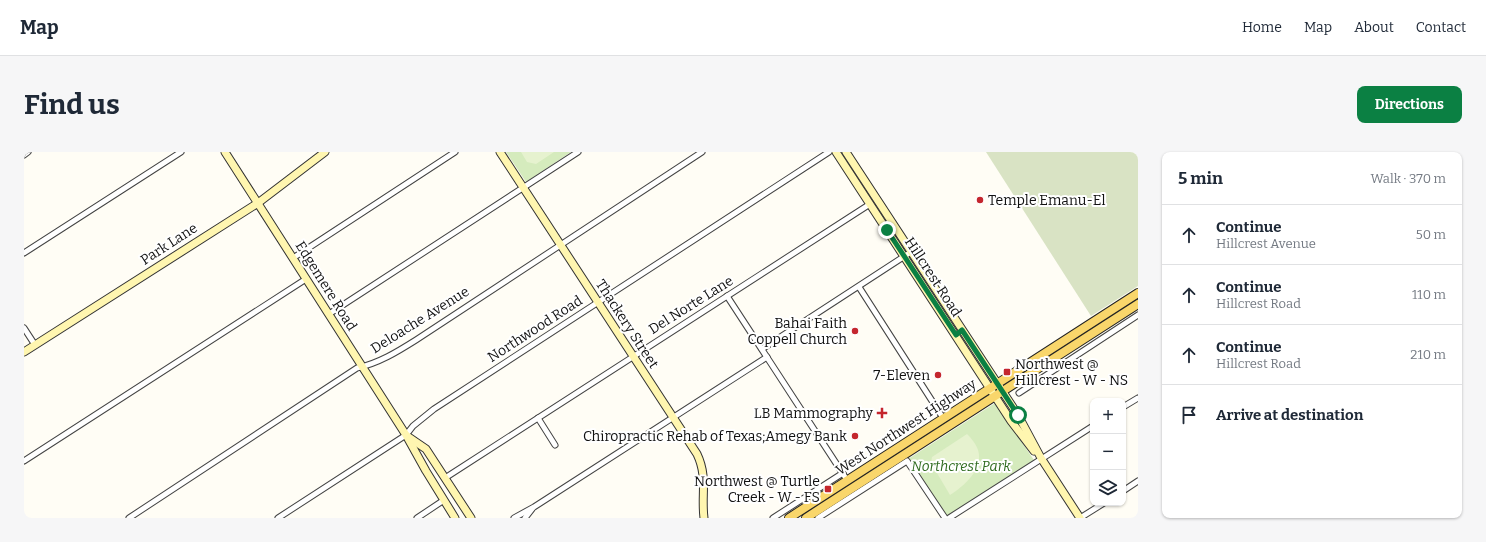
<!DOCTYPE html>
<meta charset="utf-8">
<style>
body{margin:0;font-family:Bitter,serif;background:#f6f6f7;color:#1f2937}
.controls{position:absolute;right:12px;bottom:12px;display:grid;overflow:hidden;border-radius:8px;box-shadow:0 1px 3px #0004}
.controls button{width:36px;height:36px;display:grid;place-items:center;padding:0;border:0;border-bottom:1px solid #e0e1e3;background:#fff;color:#1f2937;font:20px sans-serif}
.stop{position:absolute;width:12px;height:12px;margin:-9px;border:3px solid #0b8043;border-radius:50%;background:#fff}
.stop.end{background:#0b8043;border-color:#fff;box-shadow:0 1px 4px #0008}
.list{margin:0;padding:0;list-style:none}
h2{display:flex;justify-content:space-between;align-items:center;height:52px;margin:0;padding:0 16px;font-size:17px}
h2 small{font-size:13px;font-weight:400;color:#747a83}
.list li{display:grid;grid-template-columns:26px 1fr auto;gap:12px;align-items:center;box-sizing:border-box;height:60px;padding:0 16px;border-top:1px solid #e0e1e3}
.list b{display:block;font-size:15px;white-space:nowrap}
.list p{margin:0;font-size:13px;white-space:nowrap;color:#747a83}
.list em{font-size:13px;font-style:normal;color:#747a83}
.icon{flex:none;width:22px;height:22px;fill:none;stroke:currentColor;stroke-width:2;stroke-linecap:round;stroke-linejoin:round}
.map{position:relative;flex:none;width:1114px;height:366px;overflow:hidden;border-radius:8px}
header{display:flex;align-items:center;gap:24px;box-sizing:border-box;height:56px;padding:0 20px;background:#fff;border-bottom:1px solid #e0e1e3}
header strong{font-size:19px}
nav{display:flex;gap:22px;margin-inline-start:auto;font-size:14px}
.intro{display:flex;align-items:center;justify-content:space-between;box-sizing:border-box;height:96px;padding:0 24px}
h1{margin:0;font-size:28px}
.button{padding:10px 18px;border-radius:8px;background:#0b8043;color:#fff;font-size:14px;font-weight:700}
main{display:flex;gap:24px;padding:0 24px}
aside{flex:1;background:#fff;border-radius:8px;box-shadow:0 1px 3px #0004}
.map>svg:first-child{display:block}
.green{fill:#d5ebbd}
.cemetery{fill:#d9e3c4}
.pitch{fill:#e6f2cf}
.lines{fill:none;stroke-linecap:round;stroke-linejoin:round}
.street-casing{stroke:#444;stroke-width:7}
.secondary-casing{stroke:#333;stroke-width:9}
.primary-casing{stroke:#222;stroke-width:10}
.street{stroke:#fff;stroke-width:5}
.secondary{stroke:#fff6b0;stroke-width:7}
.primary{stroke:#f9d66b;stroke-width:8}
.route{stroke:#0b8043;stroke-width:5}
.poi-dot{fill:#c4262e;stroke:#fff;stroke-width:1.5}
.labels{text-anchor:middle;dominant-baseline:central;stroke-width:4;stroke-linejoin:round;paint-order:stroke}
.poi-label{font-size:14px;fill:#111;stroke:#fff;text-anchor:end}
.street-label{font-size:14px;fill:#111;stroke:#fff}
.park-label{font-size:14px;font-style:italic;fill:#2f6b1f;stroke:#fff}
</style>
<header>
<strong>Map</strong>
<nav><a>Home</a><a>Map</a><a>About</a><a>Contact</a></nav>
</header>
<div class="intro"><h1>Find us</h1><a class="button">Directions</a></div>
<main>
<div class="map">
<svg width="1114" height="366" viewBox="0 0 1114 366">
<rect width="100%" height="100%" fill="#fffdf5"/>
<g class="green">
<polygon points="482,0 547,0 502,30"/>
<polygon points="971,251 1010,308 922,365 884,307"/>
</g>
<polygon class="cemetery" points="962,0 1114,0 1114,134 1067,164"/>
<g class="pitch">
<polygon points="497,0 530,0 512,12 503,10"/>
<path d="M943,282C947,286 952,292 954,298C960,317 940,334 926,343L907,311L908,305Z"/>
</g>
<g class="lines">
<defs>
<g id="street">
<polyline points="0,3 4,0"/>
<polyline points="0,101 157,0"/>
<polyline points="269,106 431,0"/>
<polyline points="835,135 919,266"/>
<polyline points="703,144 823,328"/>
<polyline points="305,162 554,0"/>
<polyline points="0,176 11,193"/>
<polyline points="738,197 887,100"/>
<polyline points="995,241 1114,163"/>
<polyline points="1099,255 1114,246"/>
<polyline points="514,266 531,293"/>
<polyline points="0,309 282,127"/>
<polyline points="421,326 846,52"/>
<polyline points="1099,339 1114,329"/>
<path d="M105,366L333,216C355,211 373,200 392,188L678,0"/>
<polyline points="254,366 382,283 389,274 410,257 805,0"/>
<polyline points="393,366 420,348"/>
<polyline points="490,366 510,355 743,205"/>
<polyline points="501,366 508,357"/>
<polyline points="749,366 819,321"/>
<polyline points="794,366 883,309 921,366"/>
<polyline points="925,366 1069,274"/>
<polyline points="1056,366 1080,351"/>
</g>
<g id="secondary">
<polyline points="201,0 382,283 402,319 431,366"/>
<path d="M476,0L673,302C684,325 677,343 680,366"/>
<polyline points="812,0 987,269 1010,299"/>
<polyline points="822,0 994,263 1017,306 1056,366"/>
<polyline points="0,200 234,51 301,0"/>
<polyline points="383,284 402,297 447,366"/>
</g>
<g id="primary">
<polyline points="765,366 1114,141"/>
<polyline points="782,366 1114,152"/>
</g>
</defs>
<use href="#street" class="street-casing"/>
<use href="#secondary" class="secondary-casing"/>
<use href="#primary" class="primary-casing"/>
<use href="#street" class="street"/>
<use href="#secondary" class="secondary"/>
<use href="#primary" class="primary"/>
</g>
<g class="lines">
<polyline class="route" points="863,78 932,183 938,178 994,263"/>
</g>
<g class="poi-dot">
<circle cx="956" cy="48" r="4"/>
<circle cx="831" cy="179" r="4"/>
<rect x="979" y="216" width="8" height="8" rx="2"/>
<circle cx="914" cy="223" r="4"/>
<path d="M856 255h4v4h4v4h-4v4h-4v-4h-4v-4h4z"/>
<circle cx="831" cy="284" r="4"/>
<rect x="800" y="333" width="8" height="8" rx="2"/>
</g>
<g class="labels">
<g class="poi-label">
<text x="964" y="48" text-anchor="start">Temple Emanu-El</text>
<text x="823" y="171">Bahai Faith<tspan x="823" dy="16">Coppell Church</tspan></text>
<text x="991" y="212" text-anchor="start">Northwest @<tspan x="991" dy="16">Hillcrest - W - NS</tspan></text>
<text x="906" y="223">7-Eleven</text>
<text x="849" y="261">LB Mammography</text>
<text x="823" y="284">Chiropractic Rehab of Texas;Amegy Bank</text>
<text x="796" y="329">Northwest @ Turtle<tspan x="796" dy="16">Creek - W - FS</tspan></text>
</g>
<g class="street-label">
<text transform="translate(145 92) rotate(-33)">Park Lane</text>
<text transform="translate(909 125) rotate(57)">Hillcrest Road</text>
<text transform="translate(302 134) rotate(58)">Edgemere Road</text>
<text transform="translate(667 153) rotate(-32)">Del Norte Lane</text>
<text transform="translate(396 168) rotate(-32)">Deloache Avenue</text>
<text transform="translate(603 172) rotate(57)">Thackery Street</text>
<text transform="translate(511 177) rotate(-33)">Northwood Road</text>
<text transform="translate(882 275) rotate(-33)">West Northwest Highway</text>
</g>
<g class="park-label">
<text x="937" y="314">Northcrest Park</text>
</g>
</g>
</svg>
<div class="controls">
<button>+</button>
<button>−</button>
<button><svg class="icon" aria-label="layers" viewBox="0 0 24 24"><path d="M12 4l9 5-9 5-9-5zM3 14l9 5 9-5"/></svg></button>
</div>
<div class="stop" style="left:994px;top:263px"></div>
<div class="stop end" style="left:863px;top:78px"></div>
</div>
<aside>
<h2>5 min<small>Walk · 370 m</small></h2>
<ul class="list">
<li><svg class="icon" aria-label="ahead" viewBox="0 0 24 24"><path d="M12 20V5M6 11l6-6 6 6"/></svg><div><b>Continue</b><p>Hillcrest Avenue</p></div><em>50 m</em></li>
<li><svg class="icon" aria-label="ahead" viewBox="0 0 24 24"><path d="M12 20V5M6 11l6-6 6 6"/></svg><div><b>Continue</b><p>Hillcrest Road</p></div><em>110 m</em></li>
<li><svg class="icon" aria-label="ahead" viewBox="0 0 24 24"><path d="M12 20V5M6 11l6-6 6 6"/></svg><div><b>Continue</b><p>Hillcrest Road</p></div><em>210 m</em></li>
<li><svg class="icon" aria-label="arrive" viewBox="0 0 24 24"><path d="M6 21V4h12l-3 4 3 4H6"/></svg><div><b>Arrive at destination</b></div></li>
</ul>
</aside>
</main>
